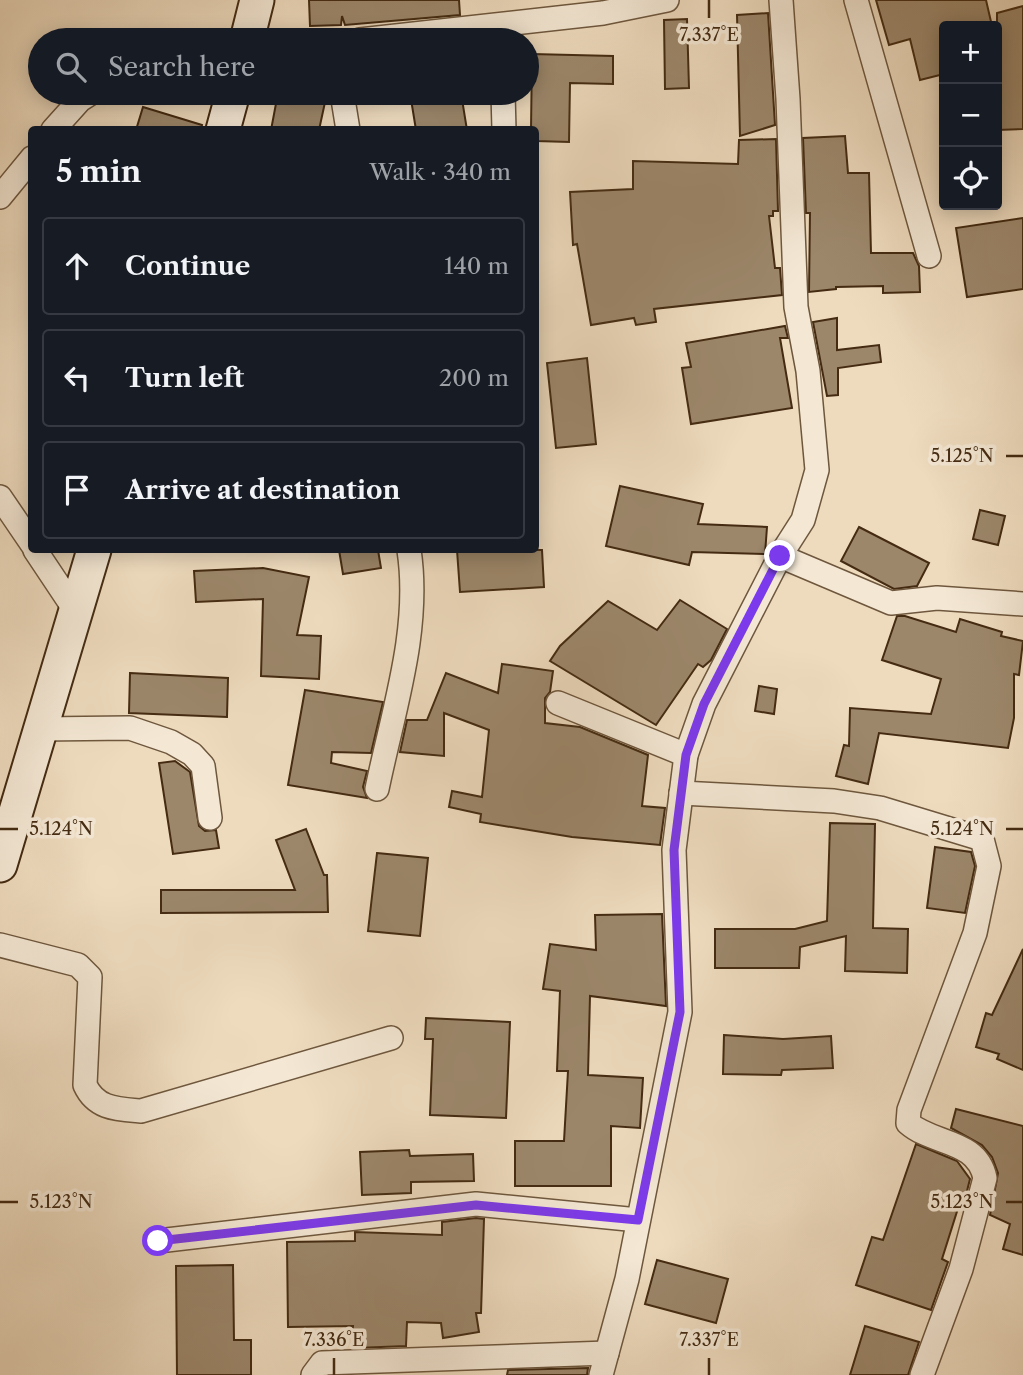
<!DOCTYPE html>
<meta charset="utf-8">
<style>
body{margin:0;font-family:"Libre Caslon Text",serif;background:#242831;color:#f1f3f6}
.controls{position:absolute;right:21px;top:21px;display:grid;overflow:hidden;border-radius:7px;box-shadow:0 4px 18px #0003}
.controls button{width:63px;height:63px;display:grid;place-items:center;padding:0;border:0;border-bottom:2px solid #363941;background:#171b24;color:#f1f3f6;font:35px sans-serif}
.stop{position:absolute;width:21px;height:21px;margin:-16px;border:5px solid #7c3aed;border-radius:50%;background:#fff}
.stop.end{background:#7c3aed;border-color:#fff;box-shadow:0 2px 7px #0008}
.list{margin:0;padding:0;list-style:none}
h2{display:flex;justify-content:space-between;align-items:center;height:91px;margin:0;padding:0 28px;font-size:30px}
h2 small{font-size:23px;font-weight:400;color:#9ea1a6}
.list li{display:grid;grid-template-columns:46px 1fr auto;gap:21px;align-items:center;box-sizing:border-box;height:98px;margin:0 14px 14px;padding:0 14px;border:2px solid #363941;border-radius:7px}
.list b{display:block;font-size:26px;white-space:nowrap}
.list em{font-size:23px;font-style:normal;color:#9ea1a6}
.icon{flex:none;width:38px;height:38px;fill:none;stroke:currentColor;stroke-width:2;stroke-linecap:round;stroke-linejoin:round}
.map{position:relative;flex:none;width:1023px;height:1375px;overflow:hidden}
.search{position:absolute;background:#171b24;box-shadow:0 4px 18px #0003;left:28px;top:28px;width:511px;height:77px;display:flex;align-items:center;gap:18px;box-sizing:border-box;padding:0 24px;border-radius:38px;color:#9ea1a6;font-size:26px}
.panel{position:absolute;background:#171b24;box-shadow:0 4px 18px #0003;left:28px;top:126px;width:511px;height:427px;border-radius:7px}
.map>svg:first-child{display:block}
.building{fill:#9c876b;stroke:#442b12;stroke-width:2}
.lines{fill:none;stroke-linecap:round;stroke-linejoin:round}
.minor-casing{stroke:#6e573d;stroke-width:26}
.secondary-casing{stroke:#442b12;stroke-width:37}
.minor{stroke:#f4e8d5;stroke-width:23}
.secondary{stroke:#f4e8d5;stroke-width:33}
.route{stroke:#7c3aed;stroke-width:9}
.ticks{fill:none;stroke:#442b12;stroke-width:2.5}
.ticks-label{font-size:18px;text-anchor:middle;fill:#442b12;stroke:#f4e8d5;stroke-width:7;stroke-linejoin:round;paint-order:stroke}
</style>
<div class="map">
<svg width="1023" height="1375" viewBox="0 0 1023 1375">
<rect width="100%" height="100%" fill="#eedbbe"/>
<filter id="stains"><feTurbulence type="fractalNoise" baseFrequency=".00286" numOctaves="4"/><feColorMatrix values="0 0 0 0 .2 0 0 0 0 .09 0 0 0 0 .02 0 0 0 .5 -.17"/></filter>
<radialGradient id="worn" r=".72"><stop offset=".6" stop-color="#630" stop-opacity="0"/><stop offset="1" stop-color="#630" stop-opacity=".3"/></radialGradient>
<g class="building">
<polygon points="309,0 459,0 460,15 345,25 342,16 341,25 310,26"/>
<polygon points="876,0 986,0 992,26 944,26 944,74 920,80 910,39 889,45"/>
<polygon points="1023,6 1023,129 997,130 997,13"/>
<polygon points="768,13 775,125 740,136 737,15"/>
<polygon points="687,19 689,88 665,89 664,20"/>
<polygon points="532,54 613,56 613,84 570,83 569,142 536,141 536,130 531,130"/>
<polygon points="278,93 327,93 319,130 271,130"/>
<polygon points="410,93 461,93 467,130 416,130"/>
<polygon points="143,107 202,125 201,130 136,130"/>
<polygon points="845,136 848,173 869,173 871,253 913,253 919,266 920,292 883,293 883,286 836,287 836,289 809,292 810,213 806,213 803,138"/>
<polygon points="776,139 778,211 773,211 773,216 769,216 775,268 780,268 782,295 654,309 656,322 636,325 634,318 591,325 577,244 573,245 570,192 633,189 633,161 738,164 739,140"/>
<polygon points="1023,218 1023,289 967,297 956,228"/>
<polygon points="837,318 837,350 879,345 881,362 838,368 838,395 827,396 813,322"/>
<polygon points="785,326 788,338 780,338 792,408 691,424 682,368 691,367 686,343"/>
<polygon points="587,358 596,444 556,448 547,363"/>
<polygon points="620,486 703,504 698,524 767,527 765,554 692,552 689,565 606,546"/>
<polygon points="980,510 1005,516 998,545 973,539"/>
<polygon points="859,527 929,563 917,586 894,589 841,561"/>
<polygon points="339,550 378,550 381,568 343,574"/>
<polygon points="457,550 542,550 544,587 460,592"/>
<polygon points="263,568 309,577 297,635 321,636 319,679 261,676 263,599 196,602 194,571"/>
<polygon points="680,600 727,629 711,660 703,667 698,664 656,725 550,661 560,646 608,601 657,630"/>
<polygon points="897,616 905,616 956,632 960,619 1002,632 1001,636 1023,641 1019,675 1014,674 1014,718 1008,748 879,733 868,784 836,776 844,745 849,746 850,708 931,714 941,679 882,660"/>
<polygon points="502,664 553,671 550,692 545,698 545,723 580,727 648,755 642,806 665,808 660,845 572,837 480,822 481,814 449,807 452,791 482,797 489,730 444,713 444,756 400,752 407,720 427,720 446,673 498,693"/>
<polygon points="130,673 228,678 227,717 129,713"/>
<polygon points="759,686 777,689 774,714 755,711"/>
<polygon points="305,690 383,702 371,753 332,752 331,763 367,771 363,787 367,798 288,785"/>
<polygon points="175,761 190,772 199,826 205,831 216,830 219,848 173,854 159,763"/>
<polygon points="830,823 875,824 873,928 908,929 907,973 845,971 846,936 800,947 799,968 715,968 715,929 795,929 827,921"/>
<polygon points="306,829 324,875 327,875 328,912 161,913 161,890 295,890 276,840"/>
<polygon points="935,847 971,852 975,866 965,913 927,908"/>
<polygon points="377,853 428,858 420,936 368,931"/>
<polygon points="662,914 666,1006 590,996 588,1075 643,1078 640,1128 611,1126 611,1186 515,1186 515,1141 564,1141 568,1071 557,1071 560,991 543,989 550,944 596,950 595,915"/>
<polygon points="1023,949 1023,1070 997,1059 999,1054 976,1047 986,1013 992,1015"/>
<polygon points="426,1018 510,1022 506,1118 430,1115 433,1039 425,1039"/>
<polygon points="724,1035 783,1039 831,1036 833,1068 782,1070 781,1075 723,1074"/>
<polygon points="956,1109 1023,1126 1023,1255 1003,1249 1010,1224 990,1215 998,1173 992,1157 982,1145 951,1128"/>
<polygon points="916,1144 957,1161 970,1179 964,1203 960,1202 942,1259 948,1262 931,1310 856,1285 872,1237 883,1240"/>
<polygon points="409,1150 410,1156 473,1154 474,1181 411,1182 411,1193 362,1195 360,1152"/>
<polygon points="476,1218 484,1219 481,1313 476,1313 479,1332 443,1338 441,1323 407,1322 406,1346 356,1348 359,1334 352,1334 353,1326 288,1327 287,1242 355,1241 355,1232 442,1235 442,1222"/>
<polygon points="657,1260 728,1279 716,1323 645,1304"/>
<polygon points="233,1265 234,1340 251,1340 251,1375 177,1375 176,1266"/>
<polygon points="865,1326 919,1342 908,1375 850,1375"/>
<polygon points="588,1368 587,1375 507,1375 508,1370"/>
</g>
<g class="lines">
<defs>
<g id="minor">
<polyline points="856,0 929,256"/>
<polyline points="360,40 603,13 667,0"/>
<polyline points="342,93 348,130"/>
<polyline points="503,93 504,130"/>
<polyline points="53,130 80,100 91,93"/>
<polyline points="0,197 32,158"/>
<polyline points="0,497 32,544"/>
<polyline points="35,550 75,610"/>
<polyline points="780,556 891,603 937,598 1023,604"/>
<polyline points="558,703 686,755"/>
<polyline points="39,729 130,728 171,742 192,754 203,766 210,818"/>
<path d="M377,789C393,711 421,630 409,550"/>
<path d="M681,793L834,801L880,808L982,839L989,866L975,933L909,1110L908,1123C933,1145 977,1139 985,1178L961,1269L922,1375"/>
<path d="M0,945L78,965L90,977L85,1085C96,1109 117,1109 141,1111L391,1038"/>
<polyline points="158,1241 476,1204 638,1220"/>
<polyline points="313,1375 322,1363 607,1353"/>
<polyline points="601,1375 627,1279 680,1012 674,850 686,755 704,704 780,556 803,520 817,470 808,371 796,307 788,99 781,0"/>
</g>
<g id="secondary">
<polyline points="247,40 257,0"/>
<polyline points="223,130 233,93"/>
<polyline points="0,865 94,550"/>
</g>
</defs>
<use href="#minor" class="minor-casing"/>
<use href="#secondary" class="secondary-casing"/>
<use href="#minor" class="minor"/>
<use href="#secondary" class="secondary"/>
</g>
<g class="lines">
<polyline class="route" points="158,1241 476,1205 638,1220 680,1012 674,850 686,755 704,704 780,556"/>
</g>
<path class="ticks" d="M709,0V18M1006,456H1023M0,829H18M1006,829H1023M0,1202H18M1006,1202H1023M334,1358V1375M709,1358V1375"/>
<g class="ticks-label">
<text x="709" y="41">7.337°E</text>
<text x="962" y="462">5.125°N</text>
<text x="61" y="835">5.124°N</text>
<text x="962" y="835">5.124°N</text>
<text x="61" y="1208">5.123°N</text>
<text x="962" y="1208">5.123°N</text>
<text x="334" y="1346">7.336°E</text>
<text x="709" y="1346">7.337°E</text>
</g>
<rect width="100%" height="100%" filter="url(#stains)"/>
<rect width="100%" height="100%" fill="url(#worn)"/>
</svg>
<div class="controls">
<button>+</button>
<button>−</button>
<button><svg class="icon" aria-label="locate" viewBox="0 0 24 24"><circle cx="12" cy="12" r="6"/><path d="M12 2v4M12 18v4M2 12h4M18 12h4"/></svg></button>
</div>
<div class="stop" style="left:158px;top:1241px"></div>
<div class="stop end" style="left:780px;top:556px"></div>
<div class="search"><svg class="icon" aria-label="search" viewBox="0 0 24 24"><circle cx="10" cy="10" r="6"/><path d="M15 15l6 6"/></svg>Search here</div>
<section class="panel">
<h2>5 min<small>Walk · 340 m</small></h2>
<ul class="list">
<li><svg class="icon" aria-label="ahead" viewBox="0 0 24 24"><path d="M12 20V5M6 11l6-6 6 6"/></svg><div><b>Continue</b></div><em>140 m</em></li>
<li><svg class="icon" aria-label="left" viewBox="0 0 24 24"><path d="M17 20v-9H6M10 6l-5 5 5 5"/></svg><div><b>Turn left</b></div><em>200 m</em></li>
<li><svg class="icon" aria-label="arrive" viewBox="0 0 24 24"><path d="M6 21V4h12l-3 4 3 4H6"/></svg><div><b>Arrive at destination</b></div></li>
</ul>
</section>
</div>
